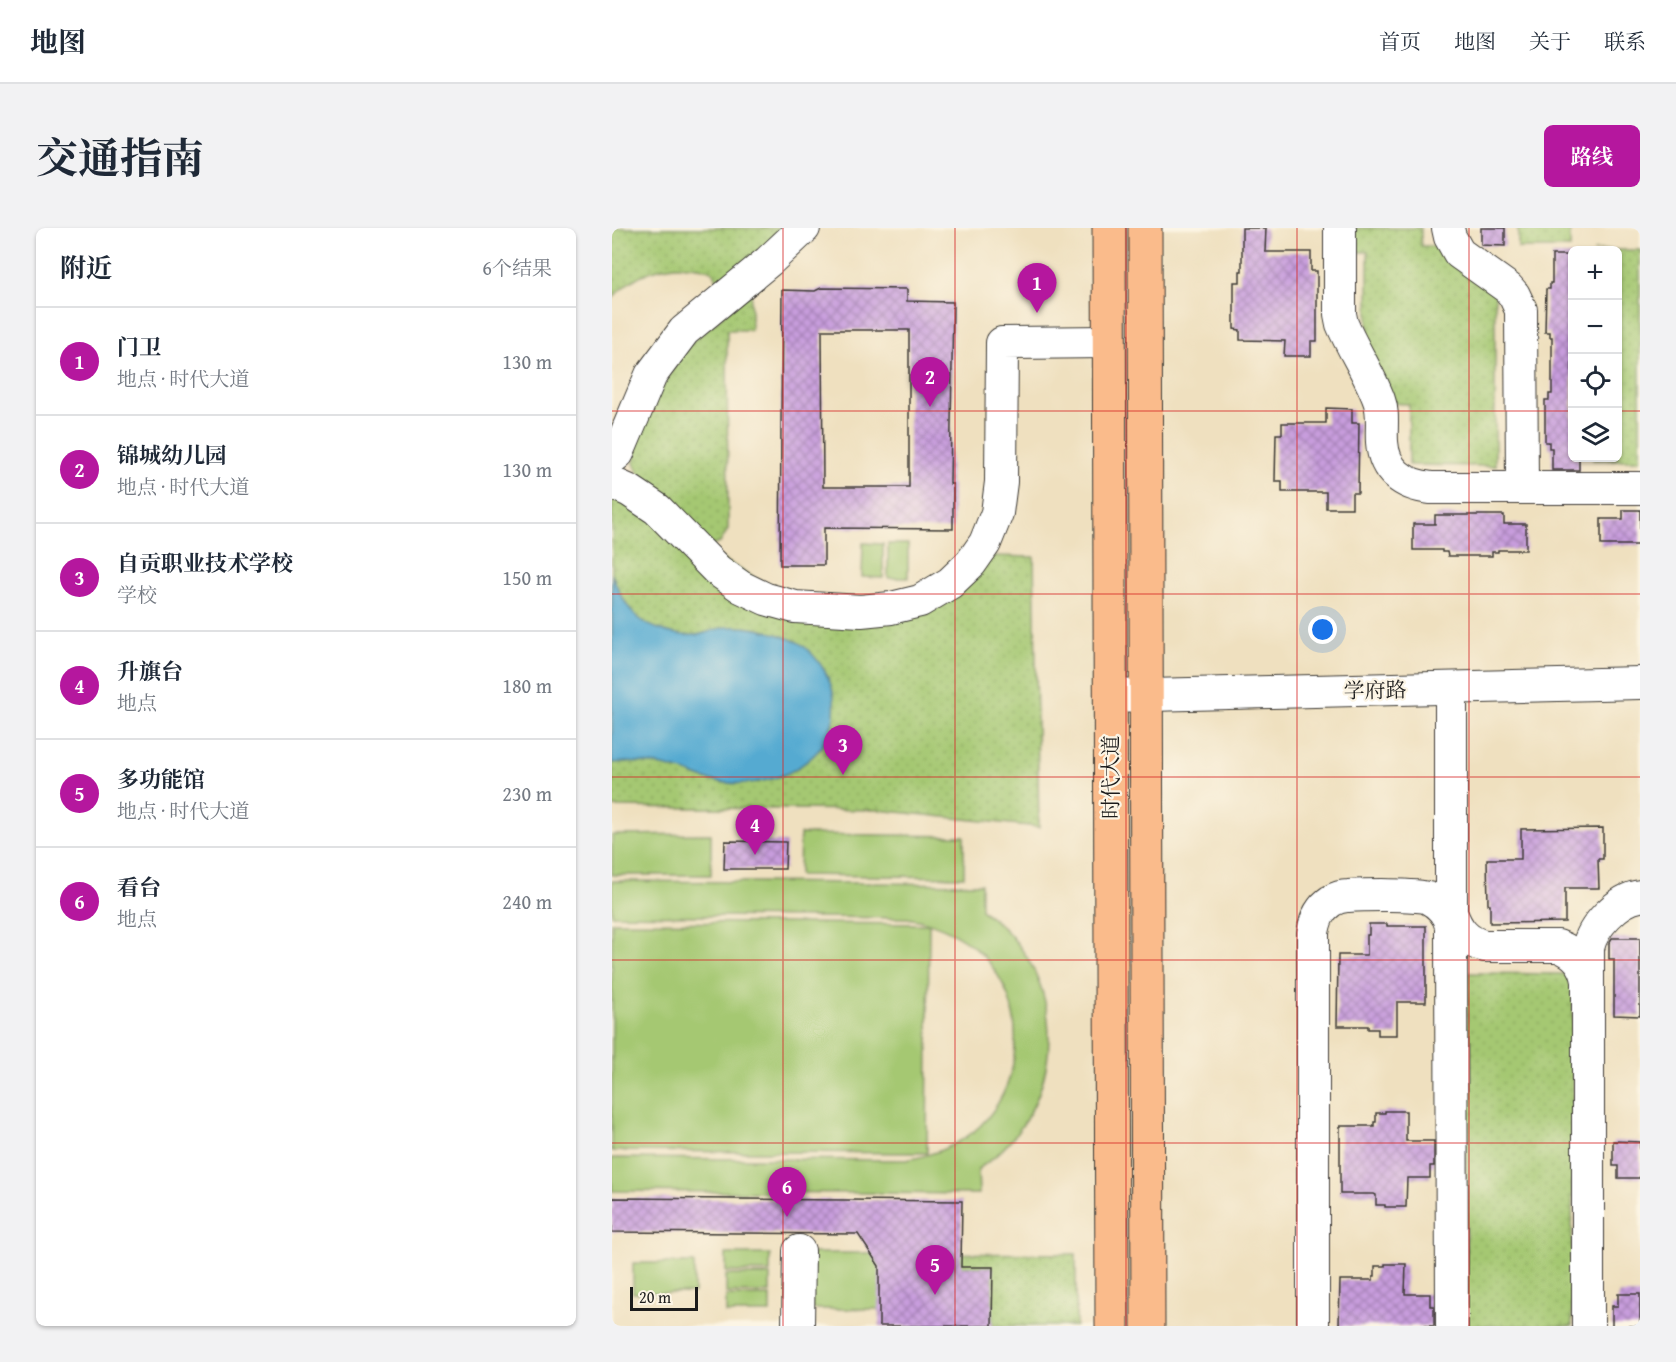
<!DOCTYPE html>
<html lang="zh">
<meta charset="utf-8">
<style>
body{margin:0;font-family:"Gentium Book Plus","Noto Serif SC",serif;background:#f2f2f3;color:#1f2937}
.controls{position:absolute;right:18px;top:18px;display:grid;overflow:hidden;border-radius:9px;box-shadow:0 2px 4px #0004}
.controls button{width:54px;height:54px;display:grid;place-items:center;padding:0;border:0;border-bottom:2px solid #e0e1e3;background:#fff;color:#1f2937;font:30px sans-serif}
.scale{position:absolute;left:18px;bottom:15px;width:68px;box-sizing:border-box;padding-left:6px;border:3px solid #1c1c1c;border-top:0;font-size:16px;line-height:21px;white-space:nowrap;color:#1c1c1c;-webkit-text-stroke:4px #fcf5e5;paint-order:stroke}
.you{position:absolute;left:711px;top:402px;width:21px;height:21px;margin:-15px;border:4px solid #fff;border-radius:50%;background:#1a73e8;box-shadow:0 0 0 9px #1a73e833}
.badge{display:grid;place-items:center;width:39px;height:39px;border-radius:50%;background:#b5179e;color:#fff;font-size:20px;font-weight:700}
.pin{position:absolute;translate:-50% -50px;filter:drop-shadow(0 2px 3px #0008)}
.pin::after{content:'';position:absolute;top:32px;width:21px;height:18px;background:inherit;clip-path:polygon(0 0,100% 0,50% 100%)}
.list{margin:0;padding:0;list-style:none}
h2{display:flex;justify-content:space-between;align-items:center;height:78px;margin:0;padding:0 24px;font-size:26px}
h2 small{font-size:20px;font-weight:400;color:#747a83}
.list li{display:grid;grid-template-columns:39px 1fr auto;gap:18px;align-items:center;box-sizing:border-box;height:108px;padding:0 24px;border-top:2px solid #e0e1e3}
.list b{display:block;font-size:22px;white-space:nowrap}
.list p{margin:0;font-size:20px;white-space:nowrap;color:#747a83}
.list em{font-size:20px;font-style:normal;color:#747a83}
.icon{flex:none;width:33px;height:33px;fill:none;stroke:currentColor;stroke-width:2;stroke-linecap:round;stroke-linejoin:round}
.map{position:relative;flex:none;width:1028px;height:1098px;overflow:hidden;border-radius:9px}
header{display:flex;align-items:center;gap:36px;box-sizing:border-box;height:84px;padding:0 30px;background:#fff;border-bottom:2px solid #e0e1e3}
header strong{font-size:28px}
nav{display:flex;gap:33px;margin-inline-start:auto;font-size:21px}
.intro{display:flex;align-items:center;justify-content:space-between;box-sizing:border-box;height:144px;padding:0 36px}
h1{margin:0;font-size:42px}
.button{padding:15px 27px;border-radius:9px;background:#b5179e;color:#fff;font-size:21px;font-weight:700}
main{display:flex;gap:36px;padding:0 36px}
aside{flex:1;background:#fff;border-radius:9px;box-shadow:0 2px 4px #0004}
.map>svg:first-child{display:block}
.grass{fill:url(#grass-dots);stroke:#607247;stroke-width:1.5}
.pitch{fill:#a5c872;stroke:#607247;stroke-width:1.5}
.water{fill:#55aad1;stroke:#386376;stroke-width:1.5}
.building{fill:url(#building-cross-hatch);fill-rule:evenodd}
.lines{fill:none;stroke-linecap:round;stroke-linejoin:round}
.minor-casing{stroke:#3c3934;stroke-width:34}
.major-casing{stroke:#3c3934;stroke-width:35}
.minor{stroke:#fff;stroke-width:32}
.major{stroke:#fabb8b;stroke-width:33}
.grid{fill:none;stroke:#d62828;stroke-width:1.5;stroke-opacity:0.55}
.labels{text-anchor:middle;dominant-baseline:central;stroke-width:4.5;stroke-linejoin:round;paint-order:stroke}
.street-label{font-size:21px;fill:#1c1c1c;stroke:#fcf5e5}
</style>
<header>
<strong>地图</strong>
<nav><a>首页</a><a>地图</a><a>关于</a><a>联系</a></nav>
</header>
<div class="intro"><h1>交通指南</h1><a class="button">路线</a></div>
<main>
<aside>
<h2>附近<small>6个结果</small></h2>
<ul class="list">
<li><span class="badge">1</span><div><b>门卫</b><p>地点 · 时代大道</p></div><em>130 m</em></li>
<li><span class="badge">2</span><div><b>锦城幼儿园</b><p>地点 · 时代大道</p></div><em>130 m</em></li>
<li><span class="badge">3</span><div><b>自贡职业技术学校</b><p>学校</p></div><em>150 m</em></li>
<li><span class="badge">4</span><div><b>升旗台</b><p>地点</p></div><em>180 m</em></li>
<li><span class="badge">5</span><div><b>多功能馆</b><p>地点 · 时代大道</p></div><em>230 m</em></li>
<li><span class="badge">6</span><div><b>看台</b><p>地点</p></div><em>240 m</em></li>
</ul>
</aside>
<div class="map">
<svg width="1028" height="1098" viewBox="0 0 1028 1098">
<defs>
<pattern id="grass-dots" width="8" height="8" patternUnits="userSpaceOnUse" patternTransform="scale(1.5)"><rect width="8" height="8" fill="#a5c872"/><path d="M2 2h.1M6 6h.1" fill="none" stroke="#8dab62" stroke-width="1.8" stroke-linecap="round"/></pattern>
<pattern id="building-cross-hatch" width="8" height="8" patternUnits="userSpaceOnUse" patternTransform="scale(1.5)"><rect width="8" height="8" fill="#c89ddd"/><path d="M0 0l8 8M0 8l8-8" fill="none" stroke="#a27fb2"/></pattern>
</defs>
<rect width="100%" height="100%" fill="#fcf5e5"/>
<filter id="ink" filterUnits="userSpaceOnUse"><feTurbulence type="fractalNoise" baseFrequency=".0167" numOctaves="2"/><feDisplacementMap in="SourceGraphic" scale="12" xChannelSelector="R" yChannelSelector="G"/><feConvolveMatrix kernelMatrix="1 2 1 2 8 2 1 2 1" color-interpolation-filters="sRGB"/></filter>
<filter id="wash" filterUnits="userSpaceOnUse"><feTurbulence type="fractalNoise" baseFrequency=".008" numOctaves="4" result="noise"/><feDisplacementMap in="SourceGraphic" scale="24" xChannelSelector="R" yChannelSelector="G"/><feGaussianBlur stdDeviation="1.35" result="paint"/><feColorMatrix in="noise" values="0 0 0 0 0 0 0 0 0 0 0 0 0 0 0 0 0 1.4 0 .05"/><feComposite in="paint" operator="in"/></filter>
<g filter="url(#wash)">
<rect width="100%" height="100%" fill="#efe0bf"/>
<g class="grass">
<path d="M0,0H175L106,55C103,43 98,41 86,39C55,34 20,45 0,71Z"/>
<polygon points="735,0 809,0 809,18 833,18 883,59 883,238 797,237 797,176 775,175 756,134 756,24 735,24"/>
<rect x="906" y="0" width="52" height="20"/>
<polygon points="981,22 1028,22 1028,232 981,232 981,230 1005,230 1005,22"/>
<polygon points="139,64 139,102 115,102 116,301 108,315 98,318 36,260 29,250 22,235 23,222 34,185 75,118"/>
<polygon points="0,268 220,394 379,328 422,329 427,599 266,582 0,579"/>
<polygon points="855,745 961,746 960,1098 854,1098"/>
<polygon points="268,1025 464,1026 464,1098 382,1098 380,1091 380,1039 267,1038"/>
</g>
<g class="pitch">
<polygon points="251,315 271,316 271,350 250,349"/>
<rect x="276" y="316" width="20" height="34"/>
<polygon points="99,606 99,647 0,647 0,607"/>
<polygon points="188,606 352,608 352,649 187,647"/>
<path d="M0,653L369,656V682C462,743 458,881 366,941L367,966L0,963V930L294,932C321,927 347,918 368,898C386,880 399,855 402,829C411,757 366,701 295,690L0,687Z"/>
<polygon points="0,694 317,696 315,925 0,923"/>
<rect x="200" y="1025" width="68" height="56"/>
<rect x="114" y="1026" width="44" height="18"/>
<rect x="21" y="1035" width="61" height="30"/>
<rect x="114" y="1047" width="44" height="18"/>
<rect x="114" y="1068" width="44" height="17"/>
</g>
<path class="water" d="M0,346C8,368 20,392 44,400C58,406 77,410 93,405C100,403 107,400 114,399C136,398 156,402 176,410C180,412 185,413 189,416C204,427 217,446 221,464C225,485 220,506 206,523C192,538 172,549 151,553C134,557 115,556 97,552C87,550 78,544 67,542C46,536 22,533 0,535Z"/>
<g id="blocks">
<g class="building">
<polygon points="630,0 654,0 653,24 699,24 699,43 705,43 705,113 699,113 699,128 672,128 673,113 628,112 628,102 622,101 622,54 628,54 628,43 630,43"/>
<polygon points="869,0 893,0 893,18 869,17"/>
<polygon points="940,27 960,27 960,230 967,230 967,242 940,242 940,220 937,220 937,214 933,214 933,172 937,172 937,166 940,166 940,109 938,109 938,104 933,104 934,61 938,61 938,55 940,55"/>
<path d="M209,60L295,61V73L341,74L338,256H341V301L212,300V337H168L170,62L203,63ZM210,102H297V259H211Z"/>
<polygon points="714,180 740,181 740,195 747,195 746,265 740,265 740,280 714,280 714,264 670,264 670,253 663,253 664,206 670,206 670,195 714,195"/>
<polygon points="1011,282 1028,282 1028,317 989,317 989,291 1011,291"/>
<polygon points="823,287 892,287 892,296 914,296 914,322 886,322 886,324 880,324 880,328 836,328 835,324 830,324 830,322 801,322 801,296 823,296"/>
<polygon points="991,600 991,631 986,631 987,660 953,660 953,694 878,695 878,676 876,676 875,631 909,631 909,601"/>
<polygon points="113,613 174,614 173,641 112,641"/>
<polygon points="757,696 775,696 775,698 814,698 814,774 785,774 785,807 766,807 766,801 756,801 756,798 725,798 726,727 755,727 755,707 757,707"/>
<polygon points="1000,710 1028,710 1028,788 1002,787 1002,731 997,731 997,715"/>
<polygon points="773,883 794,883 794,913 822,913 822,938 818,938 818,950 795,950 794,979 773,979 773,977 764,977 764,967 762,966 728,966 728,898 762,898 762,894 764,894 764,885 773,885"/>
<polygon points="1001,913 1028,914 1028,950 1006,950 1006,938 1001,938"/>
<polygon points="0,970 350,973 349,1039 381,1039 380,1098 267,1098 267,1038 246,1006 0,1004"/>
<polygon points="773,1036 794,1036 793,1066 818,1066 818,1078 822,1078 822,1098 727,1098 728,1052 761,1052 761,1048 763,1048 763,1038 773,1038"/>
<polygon points="1006,1066 1028,1066 1028,1098 1000,1098 1000,1078 1006,1078"/>
</g>
</g>
</g>
<g filter="url(#ink)">
<use href="#blocks" fill-opacity="0" stroke="#3c3934" stroke-width="1.5"/>
<g class="lines">
<defs>
<g id="minor">
<path d="M728,0V86L730,96C741,122 757,145 767,172C772,185 769,200 770,214C772,243 791,257 819,260H1028"/>
<polyline points="836,0 838,9 847,25 896,60 902,67 909,82 910,260"/>
<polyline points="0,230 6,225 39,147 72,103 157,33 192,0"/>
<polyline points="0,255 18,263 45,281 105,342 129,359 154,371 183,379 249,383 279,380 308,373 338,355 359,335 373,315 385,285 389,254 390,115 497,114"/>
<path d="M839,460V684C845,702 854,714 873,718H946C963,724 973,735 976,753"/>
<polyline points="498,468 1028,455"/>
<polyline points="186,1098 187,1023"/>
<path d="M701,1098V705C703,692 707,681 719,673C724,670 730,668 736,668C751,667 804,666 816,670C828,676 836,685 839,698L840,1098"/>
<path d="M976,1098V720C980,699 1006,671 1028,668"/>
</g>
<g id="major">
<polyline points="497,0 500,1098"/>
<polyline points="533,0 536,1098"/>
</g>
</defs>
<use href="#minor" class="minor-casing"/>
<use href="#major" class="major-casing"/>
<use href="#minor" class="minor"/>
<use href="#major" class="major"/>
</g>
</g>
<path class="grid" d="M171,0V1098M343,0V1098M514,0V1098M685,0V1098M857,0V1098M0,183H960M1005,183H1028M0,366H1028M0,549H1028M0,732H1028M0,915H1028"/>
<g class="labels">
<g class="street-label">
<text transform="translate(763 462) rotate(-1)">学府路</text>
<text transform="translate(498 549) rotate(-90)">时代大道</text>
</g>
</g>
</svg>
<div class="controls">
<button>+</button>
<button>−</button>
<button><svg class="icon" aria-label="locate" viewBox="0 0 24 24"><circle cx="12" cy="12" r="6"/><path d="M12 2v4M12 18v4M2 12h4M18 12h4"/></svg></button>
<button><svg class="icon" aria-label="layers" viewBox="0 0 24 24"><path d="M12 4l9 5-9 5-9-5zM3 14l9 5 9-5"/></svg></button>
</div>
<div class="scale">20 m</div>
<div class="you"></div>
<div class="pin badge" style="left:425px;top:85px">1</div>
<div class="pin badge" style="left:318px;top:179px">2</div>
<div class="pin badge" style="left:231px;top:547px">3</div>
<div class="pin badge" style="left:143px;top:627px">4</div>
<div class="pin badge" style="left:323px;top:1067px">5</div>
<div class="pin badge" style="left:175px;top:989px">6</div>
</div>
</main>
